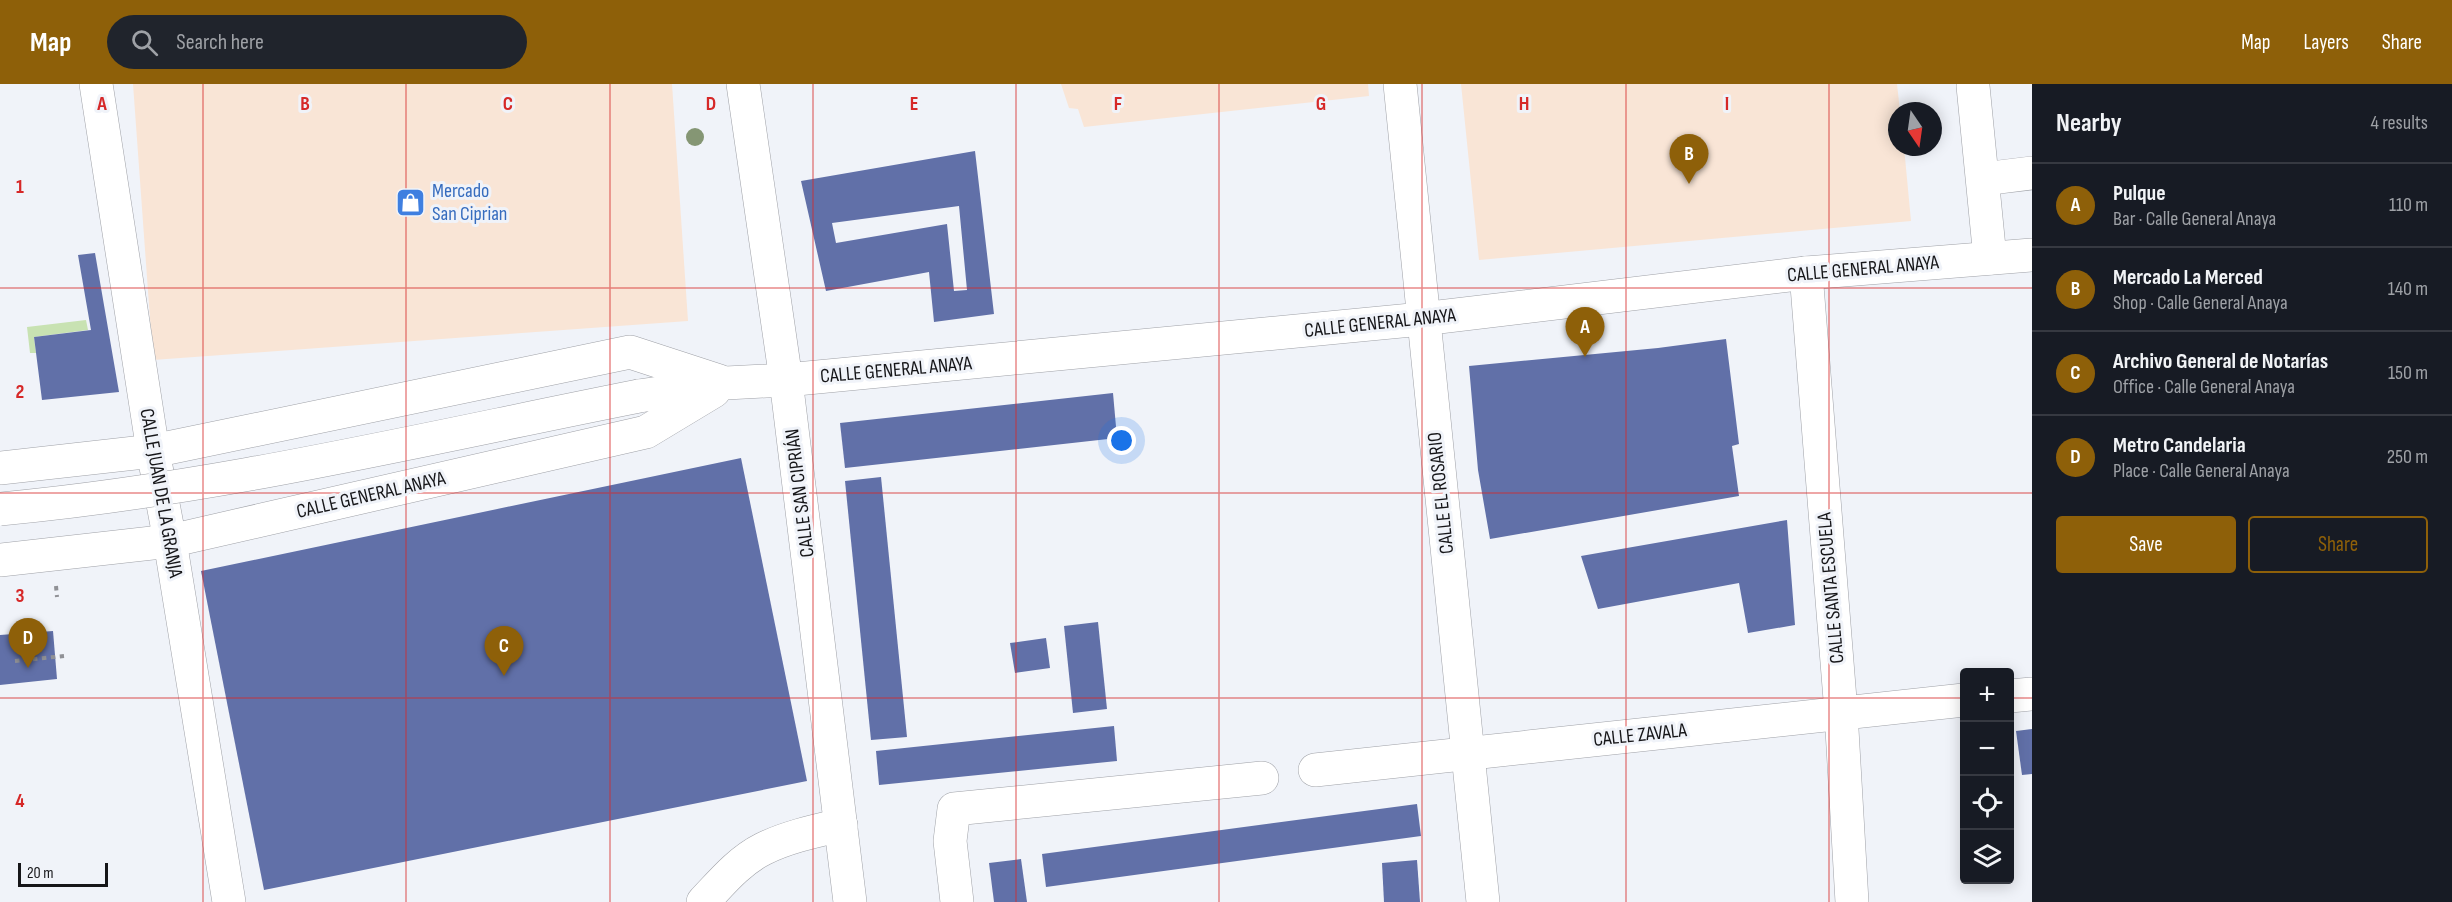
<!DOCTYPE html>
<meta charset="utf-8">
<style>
body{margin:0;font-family:"Sofia Sans Condensed",sans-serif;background:#20242c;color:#f1f3f6}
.controls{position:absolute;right:18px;bottom:18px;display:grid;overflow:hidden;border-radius:6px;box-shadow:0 3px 15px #0003}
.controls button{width:54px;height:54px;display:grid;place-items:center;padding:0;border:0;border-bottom:2px solid #363941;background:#171b24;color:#f1f3f6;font:30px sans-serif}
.compass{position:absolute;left:1888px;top:18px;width:54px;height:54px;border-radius:50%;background:#171b24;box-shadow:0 3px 15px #0003;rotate:167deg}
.scale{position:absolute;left:18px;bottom:15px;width:90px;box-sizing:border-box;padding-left:6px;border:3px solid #161619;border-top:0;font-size:16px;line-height:21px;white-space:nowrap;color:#161619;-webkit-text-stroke:4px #f0f3f9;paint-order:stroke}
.you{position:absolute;left:1122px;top:357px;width:21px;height:21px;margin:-15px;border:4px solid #fff;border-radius:50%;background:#1a73e8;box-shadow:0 0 0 9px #1a73e833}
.badge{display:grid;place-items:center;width:39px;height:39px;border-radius:50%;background:#8e6009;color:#fff;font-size:20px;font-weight:700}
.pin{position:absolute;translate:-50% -50px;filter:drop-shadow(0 2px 3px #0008)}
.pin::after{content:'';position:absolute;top:32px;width:21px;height:18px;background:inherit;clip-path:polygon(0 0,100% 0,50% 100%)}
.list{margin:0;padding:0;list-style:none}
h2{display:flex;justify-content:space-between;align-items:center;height:78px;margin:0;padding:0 24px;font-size:26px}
h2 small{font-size:20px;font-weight:400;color:#9ea1a6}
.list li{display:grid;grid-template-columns:39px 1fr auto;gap:18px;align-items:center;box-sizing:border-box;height:84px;padding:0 24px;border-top:2px solid #363941}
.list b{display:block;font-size:22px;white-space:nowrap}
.list p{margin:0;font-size:20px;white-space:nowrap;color:#9ea1a6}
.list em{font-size:20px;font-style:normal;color:#9ea1a6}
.actions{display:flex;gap:12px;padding:18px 24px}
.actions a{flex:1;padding:14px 0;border:2px solid #8e6009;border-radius:6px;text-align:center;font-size:21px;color:#8e6009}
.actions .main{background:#8e6009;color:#fff}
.icon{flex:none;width:33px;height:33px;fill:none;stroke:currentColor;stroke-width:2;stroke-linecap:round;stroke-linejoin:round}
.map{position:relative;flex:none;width:2032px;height:818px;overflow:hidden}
header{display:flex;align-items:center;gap:36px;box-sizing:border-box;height:84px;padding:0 30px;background:#8e6009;color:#fff}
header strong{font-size:28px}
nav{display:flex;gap:33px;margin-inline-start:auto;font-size:21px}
.search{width:420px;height:54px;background:#20242c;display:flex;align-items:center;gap:15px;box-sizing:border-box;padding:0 21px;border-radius:33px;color:#9ea1a6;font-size:22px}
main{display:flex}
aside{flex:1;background:#171b24}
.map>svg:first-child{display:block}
.commercial{fill:#f9e5d6}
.green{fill:#c8e2b2}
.building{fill:#6170a8;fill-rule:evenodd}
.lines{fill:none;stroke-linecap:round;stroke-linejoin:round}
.minor-casing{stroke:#9fa1a7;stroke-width:34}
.path{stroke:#909196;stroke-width:4;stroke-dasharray:4.5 4.5;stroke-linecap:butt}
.minor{stroke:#fff;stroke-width:33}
.minor-bridge-casing{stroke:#9fa1a7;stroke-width:34;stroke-linecap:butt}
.minor-bridge{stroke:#fff;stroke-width:33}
.tree{fill:#859674}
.grid{fill:none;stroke:#d62828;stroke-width:1.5;stroke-opacity:0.55}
.labels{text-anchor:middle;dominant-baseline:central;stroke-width:6;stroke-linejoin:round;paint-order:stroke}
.shop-label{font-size:20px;fill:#366cbe;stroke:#f0f3f9;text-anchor:start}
.street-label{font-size:20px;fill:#161619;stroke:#f0f3f9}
.grid-label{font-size:20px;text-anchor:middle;font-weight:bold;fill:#d62828;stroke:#f0f3f9;stroke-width:6;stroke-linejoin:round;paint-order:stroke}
</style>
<header>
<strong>Map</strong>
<div class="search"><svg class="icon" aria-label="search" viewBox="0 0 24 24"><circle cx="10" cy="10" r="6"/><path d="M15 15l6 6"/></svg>Search here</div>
<nav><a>Map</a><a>Layers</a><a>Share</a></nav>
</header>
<main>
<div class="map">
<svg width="2032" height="818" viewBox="0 0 2032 818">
<rect width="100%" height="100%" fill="#f0f3f9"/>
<g class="commercial">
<polygon points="133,0 672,0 688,237 153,276"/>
<polygon points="1061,0 1368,0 1369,12 1084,43 1078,25 1069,24"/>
<polygon points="1461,0 1897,0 1900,27 1897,27 1897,63 1904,63 1911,137 1479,176"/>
</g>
<polygon class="green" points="86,236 88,246 34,253 36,269 30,269 27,243"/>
<g class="building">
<path d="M975,67L994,230L934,238L929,188L826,207L801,97ZM959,122L967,206L954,207L947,140L836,159L832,139Z"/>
<polygon points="95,169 119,308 42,316 34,253 91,246 78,171"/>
<polygon points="1726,255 1739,360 1732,362 1739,412 1490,455 1478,386 1469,282 1658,264"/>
<polygon points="1113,309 1117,354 845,384 840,339"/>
<polygon points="741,374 807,697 264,806 201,487"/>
<polygon points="881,393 907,653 871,656 845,397"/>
<polygon points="1787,436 1795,541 1748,549 1739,499 1598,525 1581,472"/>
<polygon points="1098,538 1107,625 1073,629 1064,542"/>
<polygon points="53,547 57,595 0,601 0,551"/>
<polygon points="1046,554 1050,584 1015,589 1010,559"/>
<polygon points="1114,642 1117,677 879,701 876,667"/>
<polygon points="2032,645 2032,690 2022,691 2016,647"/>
<polygon points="1417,720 1421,752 1046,803 1042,770"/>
<polygon points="1021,775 1027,818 994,818 989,779"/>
<polygon points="1417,776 1420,818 1384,818 1382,779"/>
</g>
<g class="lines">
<defs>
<g id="minor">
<polyline points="96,0 153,367 170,457 229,818"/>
<polyline points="743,0 786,296 850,818"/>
<polyline points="1400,0 1483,818"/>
<polyline points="1973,2 1990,174"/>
<polyline points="1983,95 2032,89"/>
<polyline points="1806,189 1841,628 1852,818"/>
<polyline points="639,312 726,299 786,296 1422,235 1806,189 2032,171"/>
<polyline points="0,384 153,367 630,268 719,297"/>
<polyline points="0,476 170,457 646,348 714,307"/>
<polyline points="2010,612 2032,610"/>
<polyline points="1315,686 1964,616"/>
<path d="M703,818C721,799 739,777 763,765C787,753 815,747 841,741"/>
<polyline points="957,818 950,757 954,725 1262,694"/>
</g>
</defs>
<use href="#minor" class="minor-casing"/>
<g class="path">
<polyline points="56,502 57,513"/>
<polyline points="15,577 64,572"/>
</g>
<use href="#minor" class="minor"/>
<defs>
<path id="minor-bridge" d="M0,425C216,405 427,354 639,312"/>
</defs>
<use href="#minor-bridge" class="minor-bridge-casing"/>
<use href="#minor-bridge" class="minor-bridge"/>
</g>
<circle class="tree" cx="695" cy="53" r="9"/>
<path class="grid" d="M203,0V818M406,0V818M610,0V818M813,0V818M1016,0V818M1219,0V818M1422,0V818M1626,0V818M1829,0V818M0,204H2032M0,409H2032M0,614H1964M2010,614H2032"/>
<defs>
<symbol id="shop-square" viewBox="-11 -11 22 22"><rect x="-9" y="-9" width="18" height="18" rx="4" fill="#3f7fe0" stroke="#f0f3f9"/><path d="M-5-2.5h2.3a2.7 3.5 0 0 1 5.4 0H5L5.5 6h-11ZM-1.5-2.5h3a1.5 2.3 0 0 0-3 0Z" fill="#fff"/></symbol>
</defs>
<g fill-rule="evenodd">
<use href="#shop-square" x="394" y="102" width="33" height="33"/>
</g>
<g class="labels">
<g class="shop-label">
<text x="432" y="107">Mercado<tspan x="432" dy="23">San Ciprian</tspan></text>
</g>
<g class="street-label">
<text transform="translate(1863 185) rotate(-5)">CALLE GENERAL ANAYA</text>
<text transform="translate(1380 239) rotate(-6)">CALLE GENERAL ANAYA</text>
<text transform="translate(896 286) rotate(-5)">CALLE GENERAL ANAYA</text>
<text transform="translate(161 409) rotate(80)">CALLE JUAN DE LA GRANJA</text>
<text transform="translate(800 409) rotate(-97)">CALLE SAN CIPRIÁN</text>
<text transform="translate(1441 409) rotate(-96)">CALLE EL ROSARIO</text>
<text transform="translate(371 411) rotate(-13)">CALLE GENERAL ANAYA</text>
<text transform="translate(1831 504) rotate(-95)">CALLE SANTA ESCUELA</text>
<text transform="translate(1640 651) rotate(-6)">CALLE ZAVALA</text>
</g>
</g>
<g class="grid-label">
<text x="102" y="26">A</text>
<text x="305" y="26">B</text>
<text x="508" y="26">C</text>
<text x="711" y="26">D</text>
<text x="914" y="26">E</text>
<text x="1118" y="26">F</text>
<text x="1321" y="26">G</text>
<text x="1524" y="26">H</text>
<text x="1727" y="26">I</text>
<text x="20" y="109">1</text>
<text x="20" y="314">2</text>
<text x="20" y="518">3</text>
<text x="20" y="723">4</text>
</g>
</svg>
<div class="controls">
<button>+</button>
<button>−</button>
<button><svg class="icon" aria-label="locate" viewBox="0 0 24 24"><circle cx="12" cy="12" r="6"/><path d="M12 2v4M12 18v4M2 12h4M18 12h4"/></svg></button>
<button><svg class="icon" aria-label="layers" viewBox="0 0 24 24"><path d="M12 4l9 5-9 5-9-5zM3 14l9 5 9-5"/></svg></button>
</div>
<svg class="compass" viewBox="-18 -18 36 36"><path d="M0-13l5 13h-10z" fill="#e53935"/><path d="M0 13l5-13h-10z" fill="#9ea1a6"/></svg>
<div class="scale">20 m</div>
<div class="you"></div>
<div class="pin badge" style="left:1585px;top:273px">A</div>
<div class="pin badge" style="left:1689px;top:100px">B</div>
<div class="pin badge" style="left:504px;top:592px">C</div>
<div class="pin badge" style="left:28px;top:584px">D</div>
</div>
<aside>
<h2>Nearby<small>4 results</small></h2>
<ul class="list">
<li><span class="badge">A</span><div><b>Pulque</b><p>Bar · Calle General Anaya</p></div><em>110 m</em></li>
<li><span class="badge">B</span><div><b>Mercado La Merced</b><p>Shop · Calle General Anaya</p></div><em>140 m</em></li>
<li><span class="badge">C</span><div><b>Archivo General de Notarías</b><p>Office · Calle General Anaya</p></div><em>150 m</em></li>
<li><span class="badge">D</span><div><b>Metro Candelaria</b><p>Place · Calle General Anaya</p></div><em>250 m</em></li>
</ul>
<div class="actions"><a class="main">Save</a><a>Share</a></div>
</aside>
</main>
